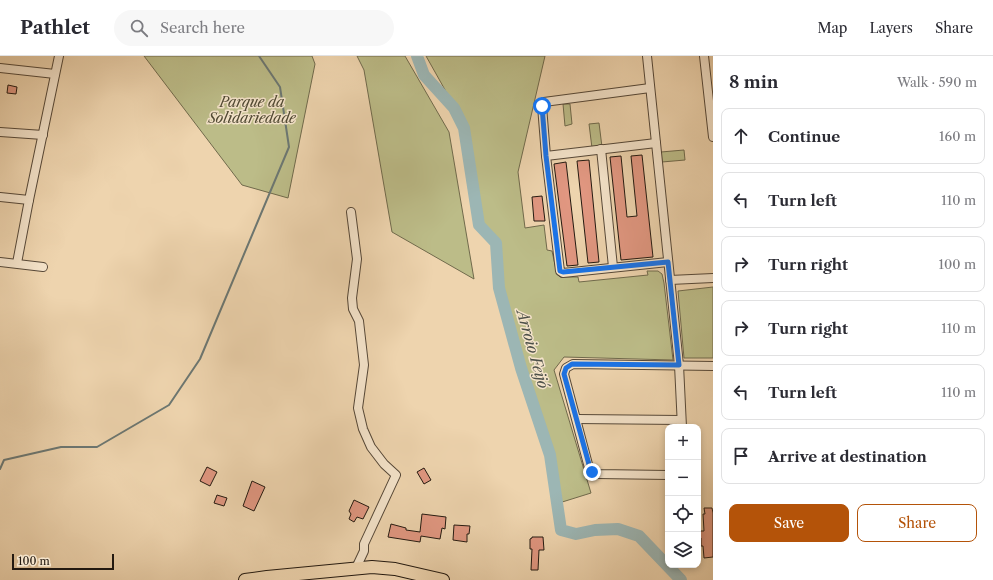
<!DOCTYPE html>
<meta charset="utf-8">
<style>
body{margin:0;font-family:"Libre Caslon Text",serif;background:#f7f7f7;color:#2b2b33}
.controls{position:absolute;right:12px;bottom:12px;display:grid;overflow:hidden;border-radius:8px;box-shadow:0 2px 6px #0003}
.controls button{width:36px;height:36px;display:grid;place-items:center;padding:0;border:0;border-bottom:1px solid #e1e1e2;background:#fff;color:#2b2b33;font:20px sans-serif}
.scale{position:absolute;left:12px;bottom:10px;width:102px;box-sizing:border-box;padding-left:4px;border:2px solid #231910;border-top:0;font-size:11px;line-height:14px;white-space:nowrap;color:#231910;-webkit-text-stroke:3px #f4e3ca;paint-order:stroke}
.stop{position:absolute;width:12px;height:12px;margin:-9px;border:3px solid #1a73e8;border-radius:50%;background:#fff}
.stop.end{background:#1a73e8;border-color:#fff;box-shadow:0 1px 4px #0008}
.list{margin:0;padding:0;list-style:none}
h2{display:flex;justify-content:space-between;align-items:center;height:52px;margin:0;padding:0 16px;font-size:17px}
h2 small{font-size:13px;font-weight:400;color:#7c7c81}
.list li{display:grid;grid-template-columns:26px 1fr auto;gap:12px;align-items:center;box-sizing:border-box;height:56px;margin:0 8px 8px;padding:0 8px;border:1px solid #e1e1e2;border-radius:8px}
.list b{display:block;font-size:15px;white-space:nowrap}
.list em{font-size:13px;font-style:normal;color:#7c7c81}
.actions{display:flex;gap:8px;padding:12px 16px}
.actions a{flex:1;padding:9px 0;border:1px solid #b45309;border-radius:8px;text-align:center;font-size:14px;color:#b45309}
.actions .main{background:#b45309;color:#fff}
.icon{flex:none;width:22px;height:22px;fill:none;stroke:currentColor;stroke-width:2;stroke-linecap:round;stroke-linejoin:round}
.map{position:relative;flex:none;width:713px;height:524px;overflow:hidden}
header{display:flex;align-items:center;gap:24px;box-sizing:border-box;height:56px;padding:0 20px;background:#fff;border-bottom:1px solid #e1e1e2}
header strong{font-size:19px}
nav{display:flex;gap:22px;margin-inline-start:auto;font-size:14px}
.search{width:280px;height:36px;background:#f7f7f7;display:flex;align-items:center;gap:10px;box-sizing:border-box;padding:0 14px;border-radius:22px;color:#7c7c81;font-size:15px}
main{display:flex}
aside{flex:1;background:#fff}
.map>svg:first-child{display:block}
.green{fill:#bcbc88;stroke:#706a4c}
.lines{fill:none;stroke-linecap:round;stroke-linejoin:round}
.stream{stroke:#6c7772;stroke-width:2}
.river{stroke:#9cb6b4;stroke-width:12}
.building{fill:#e19781;stroke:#231910}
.minor-casing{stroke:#564838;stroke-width:10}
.primary-casing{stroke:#231910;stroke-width:14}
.minor{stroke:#f4e3ca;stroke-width:8}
.primary{stroke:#eed4ae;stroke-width:12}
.route{stroke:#1a73e8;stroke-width:5}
.labels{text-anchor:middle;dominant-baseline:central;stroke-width:3;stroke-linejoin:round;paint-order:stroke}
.park-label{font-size:14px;font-style:italic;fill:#514a34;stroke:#f4e3ca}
.water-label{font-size:15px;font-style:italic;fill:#4d5049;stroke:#f4e3ca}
</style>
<header>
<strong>Pathlet</strong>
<div class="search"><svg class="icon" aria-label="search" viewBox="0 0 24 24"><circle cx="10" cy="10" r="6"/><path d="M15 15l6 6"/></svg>Search here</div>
<nav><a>Map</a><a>Layers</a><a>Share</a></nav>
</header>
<main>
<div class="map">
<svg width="713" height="524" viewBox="0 0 713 524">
<rect width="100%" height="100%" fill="#eed4ae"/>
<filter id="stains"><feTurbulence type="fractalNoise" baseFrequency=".005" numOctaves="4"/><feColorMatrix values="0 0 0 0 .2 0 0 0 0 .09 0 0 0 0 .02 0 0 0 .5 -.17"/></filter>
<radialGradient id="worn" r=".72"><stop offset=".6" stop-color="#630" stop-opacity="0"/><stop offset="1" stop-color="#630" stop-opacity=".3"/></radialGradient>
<g class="green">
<polygon points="144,0 312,0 315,8 288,142 242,129"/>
<polygon points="357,0 405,0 449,76 474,223 392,176 364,14"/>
<polygon points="426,0 545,0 518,116 525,172 544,169 547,194 552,195 557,218 560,221 578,221 579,226 648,219 647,215 658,215 662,218 664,227 673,304 564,301 554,314 591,437 559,447 553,398 518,289 503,233 499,187 482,168 467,73"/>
<polygon points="563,48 570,48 572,68 565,70"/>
<polygon points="599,67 602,91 592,92 589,68"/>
<polygon points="684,94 685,104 662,106 661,96"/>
<polygon points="713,231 713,302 684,302 678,235"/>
</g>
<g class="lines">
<polyline class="stream" points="0,413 4,404 61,391 97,391 169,349 200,303 289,91 280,31 259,0"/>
<polyline class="river" points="417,0 424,19 454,52 464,72 479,169 496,187 499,232 521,312 550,399 561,474 576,478 595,474 618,473 639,480 681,524"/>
</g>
<g class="building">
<polygon points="8,29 17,31 16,38 7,37"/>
<polygon points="642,99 653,201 621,204 610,101 621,100 627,161 637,160 631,100"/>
<polygon points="589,104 599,206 588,207 577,105"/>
<polygon points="566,106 578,209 567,210 554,108"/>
<polygon points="542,140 545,165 534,165 532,141"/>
<polygon points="207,411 217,416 210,430 200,425"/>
<polygon points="424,412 431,424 424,428 417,416"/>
<polygon points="252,425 265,431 254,455 243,450"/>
<polygon points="217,439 227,442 224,450 214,447"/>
<polygon points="354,444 369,451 363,463 357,461 354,466 349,463 351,458 349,455"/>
<polygon points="704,452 712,452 713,457 713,501 704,502 703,490 701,490 701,482 698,482 698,475 704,475 703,458 705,458"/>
<polygon points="422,458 446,461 445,473 442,472 440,483 421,480 420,486 388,481 391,468 406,472 406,474 420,476"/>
<polygon points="454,469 470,470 469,478 467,478 467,486 453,484"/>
<polygon points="532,481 543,481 544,494 539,494 538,514 531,514 532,493 530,493 530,483 532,482"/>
</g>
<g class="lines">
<defs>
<g id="minor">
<polyline points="647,0 679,309 682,371"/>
<polyline points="704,0 713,81"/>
<polyline points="0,12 55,18"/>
<polyline points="650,32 544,46 542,50 546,100 560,215 563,217 668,206"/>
<polyline points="0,76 43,79"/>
<polyline points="601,93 613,211"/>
<polyline points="546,100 656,87"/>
<polyline points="0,141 29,144"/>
<polyline points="351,156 357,203 352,242 353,253 359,265 364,309 358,352 363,373 371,391 384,408 396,419 364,488 364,495 356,512"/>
<polyline points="0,206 43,211"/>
<polyline points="17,207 29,144 59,0"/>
<polyline points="670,224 713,222"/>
<polyline points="577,363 681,364"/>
<polyline points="668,419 597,418 592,416 589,412 564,318 566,312 573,308 713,310"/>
</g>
<polyline id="primary" points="245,524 267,521 372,511 395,513 443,524"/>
</defs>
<use href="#minor" class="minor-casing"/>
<use href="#primary" class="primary-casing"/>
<use href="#minor" class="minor"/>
<use href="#primary" class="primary"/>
</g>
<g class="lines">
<polyline class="route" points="542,50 546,100 560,215 563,216 668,206 679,309 572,308 566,312 564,318 590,412 592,416"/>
</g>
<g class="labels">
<g class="park-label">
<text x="252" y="46">Parque da<tspan x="252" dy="16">Solidariedade</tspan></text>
</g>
<g class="water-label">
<text transform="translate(533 293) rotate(74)">Arroio Feijó</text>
</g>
</g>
<rect width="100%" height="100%" filter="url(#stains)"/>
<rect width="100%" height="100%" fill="url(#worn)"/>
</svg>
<div class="controls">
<button>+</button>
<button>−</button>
<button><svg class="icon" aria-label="locate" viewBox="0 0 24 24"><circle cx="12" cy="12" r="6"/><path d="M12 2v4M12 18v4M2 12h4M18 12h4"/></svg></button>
<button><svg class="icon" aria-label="layers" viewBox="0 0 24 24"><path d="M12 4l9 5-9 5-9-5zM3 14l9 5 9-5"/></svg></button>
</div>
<div class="scale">100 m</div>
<div class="stop" style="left:542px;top:50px"></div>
<div class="stop end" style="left:592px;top:416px"></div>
</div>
<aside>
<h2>8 min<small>Walk · 590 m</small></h2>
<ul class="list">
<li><svg class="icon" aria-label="ahead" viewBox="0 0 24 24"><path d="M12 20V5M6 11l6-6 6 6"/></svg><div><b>Continue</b></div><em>160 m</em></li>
<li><svg class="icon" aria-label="left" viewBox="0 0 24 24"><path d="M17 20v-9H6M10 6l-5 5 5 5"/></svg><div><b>Turn left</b></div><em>110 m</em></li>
<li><svg class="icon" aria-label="right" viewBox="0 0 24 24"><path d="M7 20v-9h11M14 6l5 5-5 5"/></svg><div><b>Turn right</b></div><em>100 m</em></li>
<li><svg class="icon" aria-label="right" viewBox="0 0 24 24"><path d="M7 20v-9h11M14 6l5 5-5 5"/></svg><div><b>Turn right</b></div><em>110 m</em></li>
<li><svg class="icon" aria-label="left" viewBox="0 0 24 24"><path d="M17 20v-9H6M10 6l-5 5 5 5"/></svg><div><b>Turn left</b></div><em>110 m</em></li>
<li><svg class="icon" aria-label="arrive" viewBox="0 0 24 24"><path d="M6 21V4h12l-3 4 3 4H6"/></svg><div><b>Arrive at destination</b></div></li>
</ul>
<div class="actions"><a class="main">Save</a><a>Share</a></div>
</aside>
</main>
